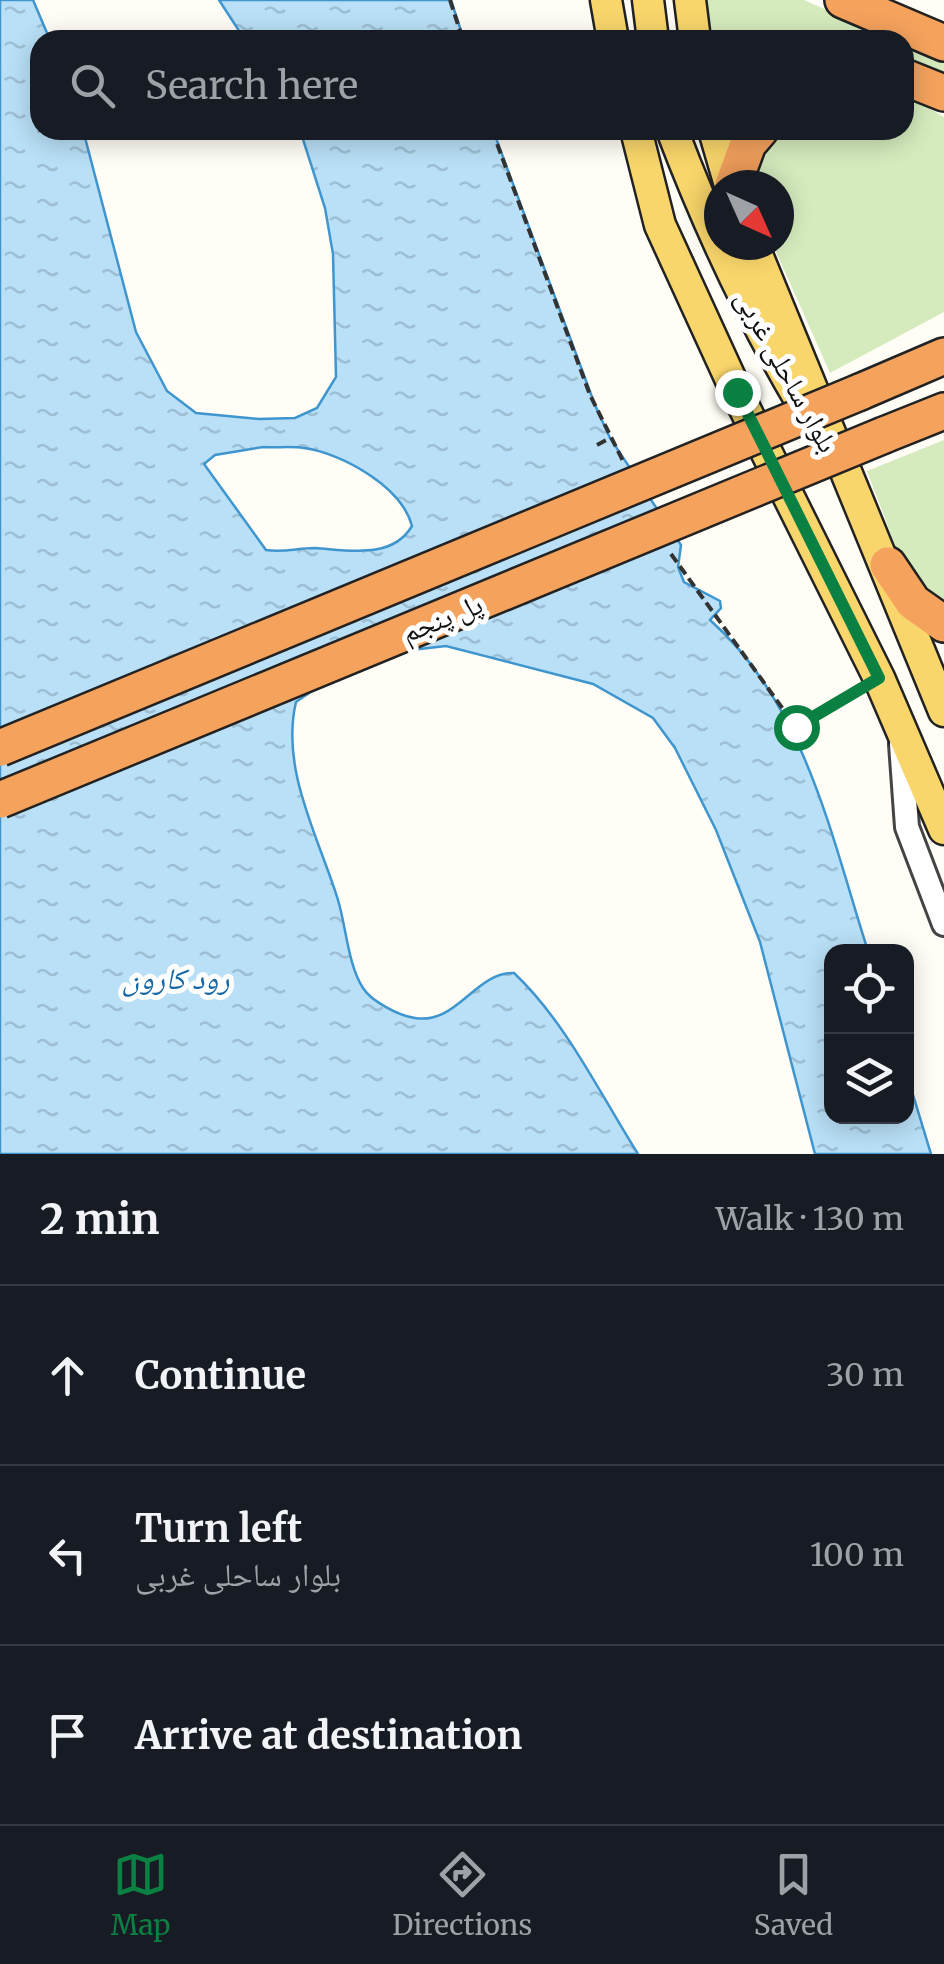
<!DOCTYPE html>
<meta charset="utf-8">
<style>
body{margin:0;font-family:Merriweather,"Noto Naskh Arabic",serif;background:#242831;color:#f1f3f6}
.controls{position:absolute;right:30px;bottom:30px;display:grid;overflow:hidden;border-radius:20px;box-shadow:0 5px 25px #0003}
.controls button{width:90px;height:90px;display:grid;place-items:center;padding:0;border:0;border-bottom:2px solid #363941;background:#171b24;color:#f1f3f6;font:50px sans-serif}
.compass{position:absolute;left:704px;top:170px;width:90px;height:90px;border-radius:50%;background:#171b24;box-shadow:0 5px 25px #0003;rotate:135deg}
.stop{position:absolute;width:30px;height:30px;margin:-22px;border:8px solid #0b8043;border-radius:50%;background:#fff}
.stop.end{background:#0b8043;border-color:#fff;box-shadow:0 2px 10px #0008}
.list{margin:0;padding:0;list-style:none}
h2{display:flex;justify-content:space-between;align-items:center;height:130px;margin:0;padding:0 40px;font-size:42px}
h2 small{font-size:32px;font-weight:400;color:#9ea1a6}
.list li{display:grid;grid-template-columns:65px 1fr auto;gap:30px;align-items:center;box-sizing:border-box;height:180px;padding:0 40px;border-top:2px solid #363941}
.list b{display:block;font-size:38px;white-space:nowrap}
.list p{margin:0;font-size:32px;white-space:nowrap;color:#9ea1a6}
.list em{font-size:32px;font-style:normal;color:#9ea1a6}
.icon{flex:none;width:55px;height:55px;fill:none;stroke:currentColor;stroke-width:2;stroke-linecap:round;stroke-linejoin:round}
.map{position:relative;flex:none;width:944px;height:1154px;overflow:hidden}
.search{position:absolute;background:#171b24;box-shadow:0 5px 25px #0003;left:30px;right:30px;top:30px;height:110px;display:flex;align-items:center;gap:25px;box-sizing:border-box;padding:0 35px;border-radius:30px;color:#9ea1a6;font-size:38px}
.sheet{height:670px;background:#171b24}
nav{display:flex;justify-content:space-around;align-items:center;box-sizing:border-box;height:140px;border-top:2px solid #363941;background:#171b24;font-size:28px;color:#9ea1a6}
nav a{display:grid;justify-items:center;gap:5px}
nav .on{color:#0b8043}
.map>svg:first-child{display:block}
.grass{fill:#d5ebbd}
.water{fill:url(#water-ripples);stroke:#3f96cf;stroke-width:2.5;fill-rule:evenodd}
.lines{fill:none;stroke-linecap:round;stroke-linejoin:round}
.minor-casing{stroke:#444;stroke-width:28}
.major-casing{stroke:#222;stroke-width:35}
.highway-casing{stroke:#222;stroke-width:40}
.path{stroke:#333;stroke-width:4;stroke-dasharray:10 5;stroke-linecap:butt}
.minor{stroke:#fff;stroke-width:22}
.major{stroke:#f9d66b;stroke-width:30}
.highway{stroke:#f5a25d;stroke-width:35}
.highway-bridge-casing{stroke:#222;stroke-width:40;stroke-linecap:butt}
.highway-bridge{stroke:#f5a25d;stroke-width:35}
.route{stroke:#0b8043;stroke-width:12}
.labels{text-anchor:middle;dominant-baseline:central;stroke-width:10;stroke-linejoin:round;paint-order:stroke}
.street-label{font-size:28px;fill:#111;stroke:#fff}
.water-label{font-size:30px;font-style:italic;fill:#1768a6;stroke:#fff}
</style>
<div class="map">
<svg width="944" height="1154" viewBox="0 0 944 1154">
<defs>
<pattern id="water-ripples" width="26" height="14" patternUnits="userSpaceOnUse" patternTransform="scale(2.5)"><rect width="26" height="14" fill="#b9e0f7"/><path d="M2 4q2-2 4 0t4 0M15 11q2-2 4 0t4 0" fill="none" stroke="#9ebfd3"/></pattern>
</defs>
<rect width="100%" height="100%" fill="#fffdf5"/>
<g class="grass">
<polygon points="705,0 804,0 895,40 710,40"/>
<polygon points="904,44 944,60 944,84 904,65"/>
<polygon points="904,93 944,117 944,312 830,373 773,245 779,245 779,185 758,185 759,163 774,130 904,130"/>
<polygon points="944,440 944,604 900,558 867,471"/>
</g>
<g class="water">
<path d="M0,0H33L50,40H40V130H83L136,332L167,391L196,413L259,419L295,418L317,408L336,377L333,254L325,208L300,130H493L595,405L610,438L681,545L678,567L684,582L720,601L721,608L710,620C805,704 831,836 868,951L832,952V1116H906L907,1075L931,1154H815L760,942L716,830L675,748L653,718L593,684L446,646L411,650L312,691L296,702C280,769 319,838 338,900C346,926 348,965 363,988C371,1001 399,1016 415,1018C457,1025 475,972 514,973C566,1022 600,1094 638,1154H0ZM263,447C276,448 291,446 304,448C342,453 402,487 412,526C392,560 347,550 315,548C298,548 283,553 266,550L204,464L215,455Z"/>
<polygon points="219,0 451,0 464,40 245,40"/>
</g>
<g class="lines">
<defs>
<polyline id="minor" points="901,744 907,827 944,924"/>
<g id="major">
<polyline points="606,0 613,40"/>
<polyline points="648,0 653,40"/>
<polyline points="690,0 695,40"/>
<polyline points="636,130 660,225 737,393 879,678 944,829"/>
<path d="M672,130C708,225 750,315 802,403"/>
<polyline points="714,130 730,185"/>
<polyline points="753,245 944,711"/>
</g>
<g id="highway">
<polyline points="843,0 944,43"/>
<polyline points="904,77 944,93"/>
<polyline points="733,185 748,144 760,130"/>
<polyline points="860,392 944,356"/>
<polyline points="884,435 944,411"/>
<polyline points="888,565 913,602 944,624"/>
</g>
</defs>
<use href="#minor" class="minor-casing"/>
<use href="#major" class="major-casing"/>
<use href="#highway" class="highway-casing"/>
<g class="path">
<polyline points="450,0 463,40"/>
<polyline points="492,130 590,395 623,461"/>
<polyline points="597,445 610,438"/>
<polyline points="671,554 796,727 858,690"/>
</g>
<use href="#minor" class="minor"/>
<use href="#major" class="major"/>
<use href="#highway" class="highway"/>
<defs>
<g id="highway-bridge">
<polyline points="0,748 860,392"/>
<polyline points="0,800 884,435"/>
</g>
</defs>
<use href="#highway-bridge" class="highway-bridge-casing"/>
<use href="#highway-bridge" class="highway-bridge"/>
</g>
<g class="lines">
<polyline class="route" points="737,392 879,678 796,727"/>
</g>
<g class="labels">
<g class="street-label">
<text transform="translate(787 371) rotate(61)">بلوار ساحلی غربی</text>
<text transform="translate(442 618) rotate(-22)">پل پنجم</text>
</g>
<g class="water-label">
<text x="176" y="978">رود کارون</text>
</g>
</g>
</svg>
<div class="controls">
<button><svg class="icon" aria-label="locate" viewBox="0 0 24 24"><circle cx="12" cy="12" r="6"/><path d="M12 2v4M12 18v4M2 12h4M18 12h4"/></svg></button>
<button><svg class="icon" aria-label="layers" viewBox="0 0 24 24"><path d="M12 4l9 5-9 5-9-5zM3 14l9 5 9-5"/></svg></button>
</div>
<svg class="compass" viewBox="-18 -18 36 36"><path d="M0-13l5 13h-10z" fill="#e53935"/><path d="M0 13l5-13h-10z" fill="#9ea1a6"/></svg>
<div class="stop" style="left:796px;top:727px"></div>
<div class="stop end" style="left:737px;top:392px"></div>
<div class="search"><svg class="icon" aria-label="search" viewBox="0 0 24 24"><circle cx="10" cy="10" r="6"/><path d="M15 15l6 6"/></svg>Search here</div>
</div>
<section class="sheet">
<h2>2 min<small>Walk · 130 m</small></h2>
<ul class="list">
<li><svg class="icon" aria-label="ahead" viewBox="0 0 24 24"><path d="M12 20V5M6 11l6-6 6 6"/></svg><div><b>Continue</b></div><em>30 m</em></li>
<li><svg class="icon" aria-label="left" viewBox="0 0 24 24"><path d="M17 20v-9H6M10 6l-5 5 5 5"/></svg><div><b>Turn left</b><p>بلوار ساحلی غربی</p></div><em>100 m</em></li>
<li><svg class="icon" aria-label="arrive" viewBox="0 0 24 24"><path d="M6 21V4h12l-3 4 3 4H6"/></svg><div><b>Arrive at destination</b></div></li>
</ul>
</section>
<nav>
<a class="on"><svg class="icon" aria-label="map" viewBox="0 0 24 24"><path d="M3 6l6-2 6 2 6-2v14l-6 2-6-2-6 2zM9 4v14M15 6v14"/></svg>Map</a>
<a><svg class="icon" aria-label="directions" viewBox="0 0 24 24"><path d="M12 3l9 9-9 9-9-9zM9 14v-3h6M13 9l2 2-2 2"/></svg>Directions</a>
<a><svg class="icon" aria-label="saved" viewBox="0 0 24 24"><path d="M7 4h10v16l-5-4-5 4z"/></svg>Saved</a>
</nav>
